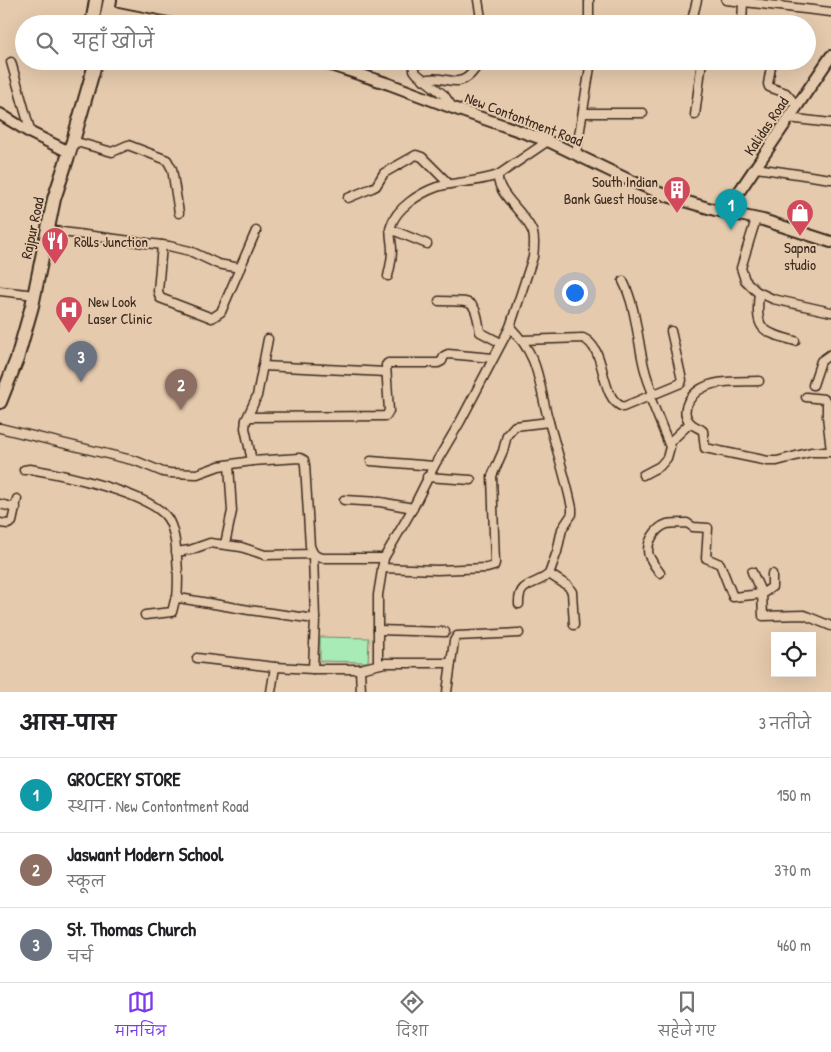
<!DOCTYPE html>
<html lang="hi">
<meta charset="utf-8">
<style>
body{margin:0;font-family:"Patrick Hand","Playpen Sans Deva",sans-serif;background:#f6f6f6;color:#202124}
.controls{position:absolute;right:15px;bottom:15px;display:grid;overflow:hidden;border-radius:0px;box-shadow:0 5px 20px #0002}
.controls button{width:45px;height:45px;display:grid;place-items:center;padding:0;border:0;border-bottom:1px solid #e0e0e0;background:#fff;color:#202124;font:25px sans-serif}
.you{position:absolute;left:574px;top:292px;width:18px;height:18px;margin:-12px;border:4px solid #fff;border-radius:50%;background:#1a73e8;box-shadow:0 0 0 8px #1a73e833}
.badge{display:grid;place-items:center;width:32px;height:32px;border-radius:50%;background:#7c3aed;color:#fff;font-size:16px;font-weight:700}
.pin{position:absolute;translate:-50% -41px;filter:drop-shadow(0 1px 2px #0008)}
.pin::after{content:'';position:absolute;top:26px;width:18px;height:15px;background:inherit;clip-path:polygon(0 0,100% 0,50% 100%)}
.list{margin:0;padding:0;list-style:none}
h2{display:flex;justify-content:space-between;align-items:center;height:65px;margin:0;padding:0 20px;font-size:21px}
h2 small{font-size:16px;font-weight:400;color:#757577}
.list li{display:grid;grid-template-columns:32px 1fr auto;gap:15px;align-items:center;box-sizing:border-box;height:75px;padding:0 20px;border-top:1px solid #e0e0e0}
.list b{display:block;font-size:19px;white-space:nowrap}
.list p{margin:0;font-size:16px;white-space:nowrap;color:#757577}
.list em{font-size:16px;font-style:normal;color:#757577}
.icon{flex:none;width:28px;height:28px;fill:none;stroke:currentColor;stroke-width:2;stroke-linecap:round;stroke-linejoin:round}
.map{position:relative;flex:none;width:831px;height:692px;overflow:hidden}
.search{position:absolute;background:#fff;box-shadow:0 5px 20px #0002;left:15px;right:15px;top:15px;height:55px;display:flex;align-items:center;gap:12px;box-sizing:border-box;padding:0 18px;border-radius:28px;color:#757577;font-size:19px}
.sheet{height:290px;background:#fff}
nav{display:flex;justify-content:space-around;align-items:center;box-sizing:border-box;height:70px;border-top:1px solid #e0e0e0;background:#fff;font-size:14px;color:#757577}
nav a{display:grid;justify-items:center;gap:2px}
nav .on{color:#7c3aed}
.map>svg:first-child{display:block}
.green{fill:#a8ebb6;stroke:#728a6a}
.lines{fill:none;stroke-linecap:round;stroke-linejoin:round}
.minor-casing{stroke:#3b2a1e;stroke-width:11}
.tertiary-casing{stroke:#3b2a1e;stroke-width:14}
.primary-casing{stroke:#3b2a1e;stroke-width:16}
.minor{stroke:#e5caad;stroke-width:8}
.tertiary{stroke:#e5caad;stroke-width:10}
.primary{stroke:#e5caad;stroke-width:12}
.labels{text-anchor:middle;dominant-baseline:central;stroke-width:4;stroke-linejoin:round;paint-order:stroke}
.street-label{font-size:15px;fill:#3b2a1e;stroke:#e5caad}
.poi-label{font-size:15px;fill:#3b2a1e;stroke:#e5caad;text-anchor:start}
</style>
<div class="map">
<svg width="831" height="692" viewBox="0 0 831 692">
<rect width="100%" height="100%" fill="#e5caad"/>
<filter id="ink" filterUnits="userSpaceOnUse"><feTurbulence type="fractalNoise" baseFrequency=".02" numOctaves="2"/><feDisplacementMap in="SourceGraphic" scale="10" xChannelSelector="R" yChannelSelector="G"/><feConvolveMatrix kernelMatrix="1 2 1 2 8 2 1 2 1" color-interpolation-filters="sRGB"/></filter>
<g filter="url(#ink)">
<polygon class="green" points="320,637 369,638 368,662 320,661"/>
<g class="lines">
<defs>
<g id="minor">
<polyline points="478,0 482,24"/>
<polyline points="589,0 589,24"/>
<polyline points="726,0 831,12"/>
<polyline points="691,24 697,0"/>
<polyline points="742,24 743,2"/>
<polyline points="413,61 414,70 417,74 444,95 453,108"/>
<polyline points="772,61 768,84 769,87 786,93 797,106"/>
<polyline points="11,62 31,133"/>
<path d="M424,80C445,73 458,93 475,69L476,61"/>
<polyline points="583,113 643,113"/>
<polyline points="695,115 702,61"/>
<polyline points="788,118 831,123"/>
<polyline points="73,141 112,152 128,145 167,160 172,169 179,213"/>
<polyline points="576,154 591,61"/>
<polyline points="756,168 831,179"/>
<polyline points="348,198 372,188 376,186 384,173 416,155 422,157 449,184"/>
<polyline points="756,219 741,268 745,280 756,291 773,299 831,312"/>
<polyline points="390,229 427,244"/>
<polyline points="47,230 169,246 190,251 218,264 240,268"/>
<polyline points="162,245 158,291 160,298 212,318 221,312 256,231"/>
<path d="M388,276C390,268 392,258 392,250C392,242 389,234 391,226C396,208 420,193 437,187C457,181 476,183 498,175"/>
<path d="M623,281C641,317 636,359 654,395"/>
<polyline points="0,291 27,294"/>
<path d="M759,293C755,331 761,331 795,341"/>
<path d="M439,301C472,302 475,297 480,332L501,343"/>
<path d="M510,327C542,360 537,381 549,422C557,451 566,479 572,508V514L562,529L557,552L549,574C536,586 518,581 519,604"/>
<path d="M522,340L583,338C608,349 598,397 623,407L681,383L682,380L671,331"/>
<polyline points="263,366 386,372"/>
<path d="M759,381C735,382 702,377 688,402C685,408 684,414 688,420C692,427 699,427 703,431L705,448L768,461H777L811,452H831"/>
<polyline points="813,385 821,361 831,354"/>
<polyline points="806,397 824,399 827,402 827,416 831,451"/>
<polyline points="246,420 257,396 268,339"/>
<path d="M0,428L136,461L163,472L170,473L197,474L219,466L252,461L300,458L304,460L305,465L310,546C313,554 315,557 323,558H384"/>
<polyline points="669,443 690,423"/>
<polyline points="252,461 245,428 246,420 250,417 386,416 389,411 386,365 388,363 438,363 442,361 444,356 448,354 493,358"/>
<polyline points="371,461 434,466"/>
<path d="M24,470L30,469C60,474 152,493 168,519C178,535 179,579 177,598"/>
<polyline points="643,475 660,466 667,458 670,447 650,397"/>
<polyline points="427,477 471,480"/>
<polyline points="344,500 380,502 413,508"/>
<polyline points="0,504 16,508"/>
<polyline points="0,523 8,524 12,522 17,499"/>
<polyline points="225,544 232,511 229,465"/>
<polyline points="176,552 190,550 210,543 241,547 265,555 313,554 315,619 313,669"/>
<polyline points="382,568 437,570 487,568 494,566 495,563 492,476 503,451 507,435 515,426 549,422"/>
<polyline points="752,572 762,594 763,616 804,615 831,626"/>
<path d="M660,573C656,568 652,562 649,556C645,544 655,528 667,524C674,523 681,523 687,523L693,527L708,528L706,558L720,564L733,597L762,594L772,587V574"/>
<polyline points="549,574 568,586 572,592 574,625"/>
<polyline points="145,615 172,612 175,600 179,598 249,610 315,619"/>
<polyline points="378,630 445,632"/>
<polyline points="197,658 275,667 313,669 360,669 385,663 451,663"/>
<path d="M378,664V595L384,558L413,508L434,466L460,422L510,327L533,257C534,249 535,240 533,233C527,214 496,194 498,175L548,141"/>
<polyline points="360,669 361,692"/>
<polyline points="271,692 275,667"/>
<polyline points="447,692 454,641 457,636 519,633"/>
</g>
<g id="tertiary">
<polyline points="108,11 173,24"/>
<polyline points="319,61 389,84 453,108 548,141 627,179 667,196 715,210 763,220 831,242"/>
<polyline points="0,114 31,133 63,149"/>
<polyline points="726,211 831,56"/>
</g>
<g id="primary">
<polyline points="92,24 96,0"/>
<polyline points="105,24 110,0"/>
<polyline points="0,402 17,359 32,306 54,199 73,141 96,61"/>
</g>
</defs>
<use href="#minor" class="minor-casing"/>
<use href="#tertiary" class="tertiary-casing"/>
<use href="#primary" class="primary-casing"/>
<use href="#minor" class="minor"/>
<use href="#tertiary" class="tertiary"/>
<use href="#primary" class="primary"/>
</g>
</g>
<defs>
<symbol id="building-pin" viewBox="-11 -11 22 30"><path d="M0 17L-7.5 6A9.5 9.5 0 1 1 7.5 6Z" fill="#d1495b" stroke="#e5caad"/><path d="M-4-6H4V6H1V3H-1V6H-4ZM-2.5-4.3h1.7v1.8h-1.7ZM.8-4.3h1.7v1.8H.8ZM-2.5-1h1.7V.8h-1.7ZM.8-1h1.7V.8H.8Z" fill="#fff"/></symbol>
<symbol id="shop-pin" viewBox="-11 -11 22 30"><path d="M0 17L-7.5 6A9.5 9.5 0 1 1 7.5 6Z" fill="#d1495b" stroke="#e5caad"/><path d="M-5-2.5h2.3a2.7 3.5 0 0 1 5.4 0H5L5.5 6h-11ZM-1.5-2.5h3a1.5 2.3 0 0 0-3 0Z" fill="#fff"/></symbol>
<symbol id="restaurant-pin" viewBox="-11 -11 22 30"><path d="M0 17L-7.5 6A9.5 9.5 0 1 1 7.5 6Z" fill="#d1495b" stroke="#e5caad"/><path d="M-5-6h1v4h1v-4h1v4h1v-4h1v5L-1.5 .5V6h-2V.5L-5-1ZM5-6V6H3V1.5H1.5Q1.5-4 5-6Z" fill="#fff"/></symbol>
<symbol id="hospital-pin" viewBox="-11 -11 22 30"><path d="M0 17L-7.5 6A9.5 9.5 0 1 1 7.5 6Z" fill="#d1495b" stroke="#e5caad"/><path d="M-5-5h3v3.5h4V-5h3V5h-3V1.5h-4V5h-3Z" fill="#fff"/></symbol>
</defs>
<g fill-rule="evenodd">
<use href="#building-pin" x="661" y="174" width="32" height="43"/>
<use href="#shop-pin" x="784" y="197" width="32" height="43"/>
<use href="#restaurant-pin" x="39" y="225" width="32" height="43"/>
<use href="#hospital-pin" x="53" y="294" width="32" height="43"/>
</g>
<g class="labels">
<g class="street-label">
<text transform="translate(524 119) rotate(21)">New Contontment Road</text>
<text transform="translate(766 126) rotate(-56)">Kalidas Road</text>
<text transform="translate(32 228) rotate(-78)">Rajpur Road</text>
</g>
<g class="poi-label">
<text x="658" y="181" text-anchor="end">South Indian<tspan x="658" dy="17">Bank Guest House</tspan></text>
<text x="74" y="241">Rolls Junction</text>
<text x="800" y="247" text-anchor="middle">Sapna<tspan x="800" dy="17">studio</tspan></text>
<text x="88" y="301">New Look<tspan x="88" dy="17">Laser Clinic</tspan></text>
</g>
</g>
</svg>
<div class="controls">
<button><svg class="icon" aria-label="locate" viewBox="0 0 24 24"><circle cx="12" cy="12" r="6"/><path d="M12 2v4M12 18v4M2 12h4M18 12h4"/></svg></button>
</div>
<div class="you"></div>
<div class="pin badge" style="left:731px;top:230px;background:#0f9aa8">1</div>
<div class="pin badge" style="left:181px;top:410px;background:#8d6e63">2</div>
<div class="pin badge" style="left:81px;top:382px;background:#6b7280">3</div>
<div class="search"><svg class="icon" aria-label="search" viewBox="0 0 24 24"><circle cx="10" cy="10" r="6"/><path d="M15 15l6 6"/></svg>यहाँ खोजें</div>
</div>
<section class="sheet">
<h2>आस-पास<small>3 नतीजे</small></h2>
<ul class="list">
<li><span class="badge" style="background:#0f9aa8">1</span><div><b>GROCERY STORE</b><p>स्थान · New Contontment Road</p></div><em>150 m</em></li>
<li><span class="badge" style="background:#8d6e63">2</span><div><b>Jaswant Modern School</b><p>स्कूल</p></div><em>370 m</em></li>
<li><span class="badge" style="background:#6b7280">3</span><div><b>St. Thomas Church</b><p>चर्च</p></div><em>460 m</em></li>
</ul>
</section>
<nav>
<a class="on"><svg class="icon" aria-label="map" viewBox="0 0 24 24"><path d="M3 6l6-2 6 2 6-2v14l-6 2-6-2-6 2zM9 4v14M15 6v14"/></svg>मानचित्र</a>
<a><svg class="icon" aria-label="directions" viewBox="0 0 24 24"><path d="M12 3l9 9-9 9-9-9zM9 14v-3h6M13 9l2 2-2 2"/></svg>दिशा</a>
<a><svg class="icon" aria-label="saved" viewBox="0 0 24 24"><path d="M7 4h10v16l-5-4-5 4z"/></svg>सहेजे गए</a>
</nav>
